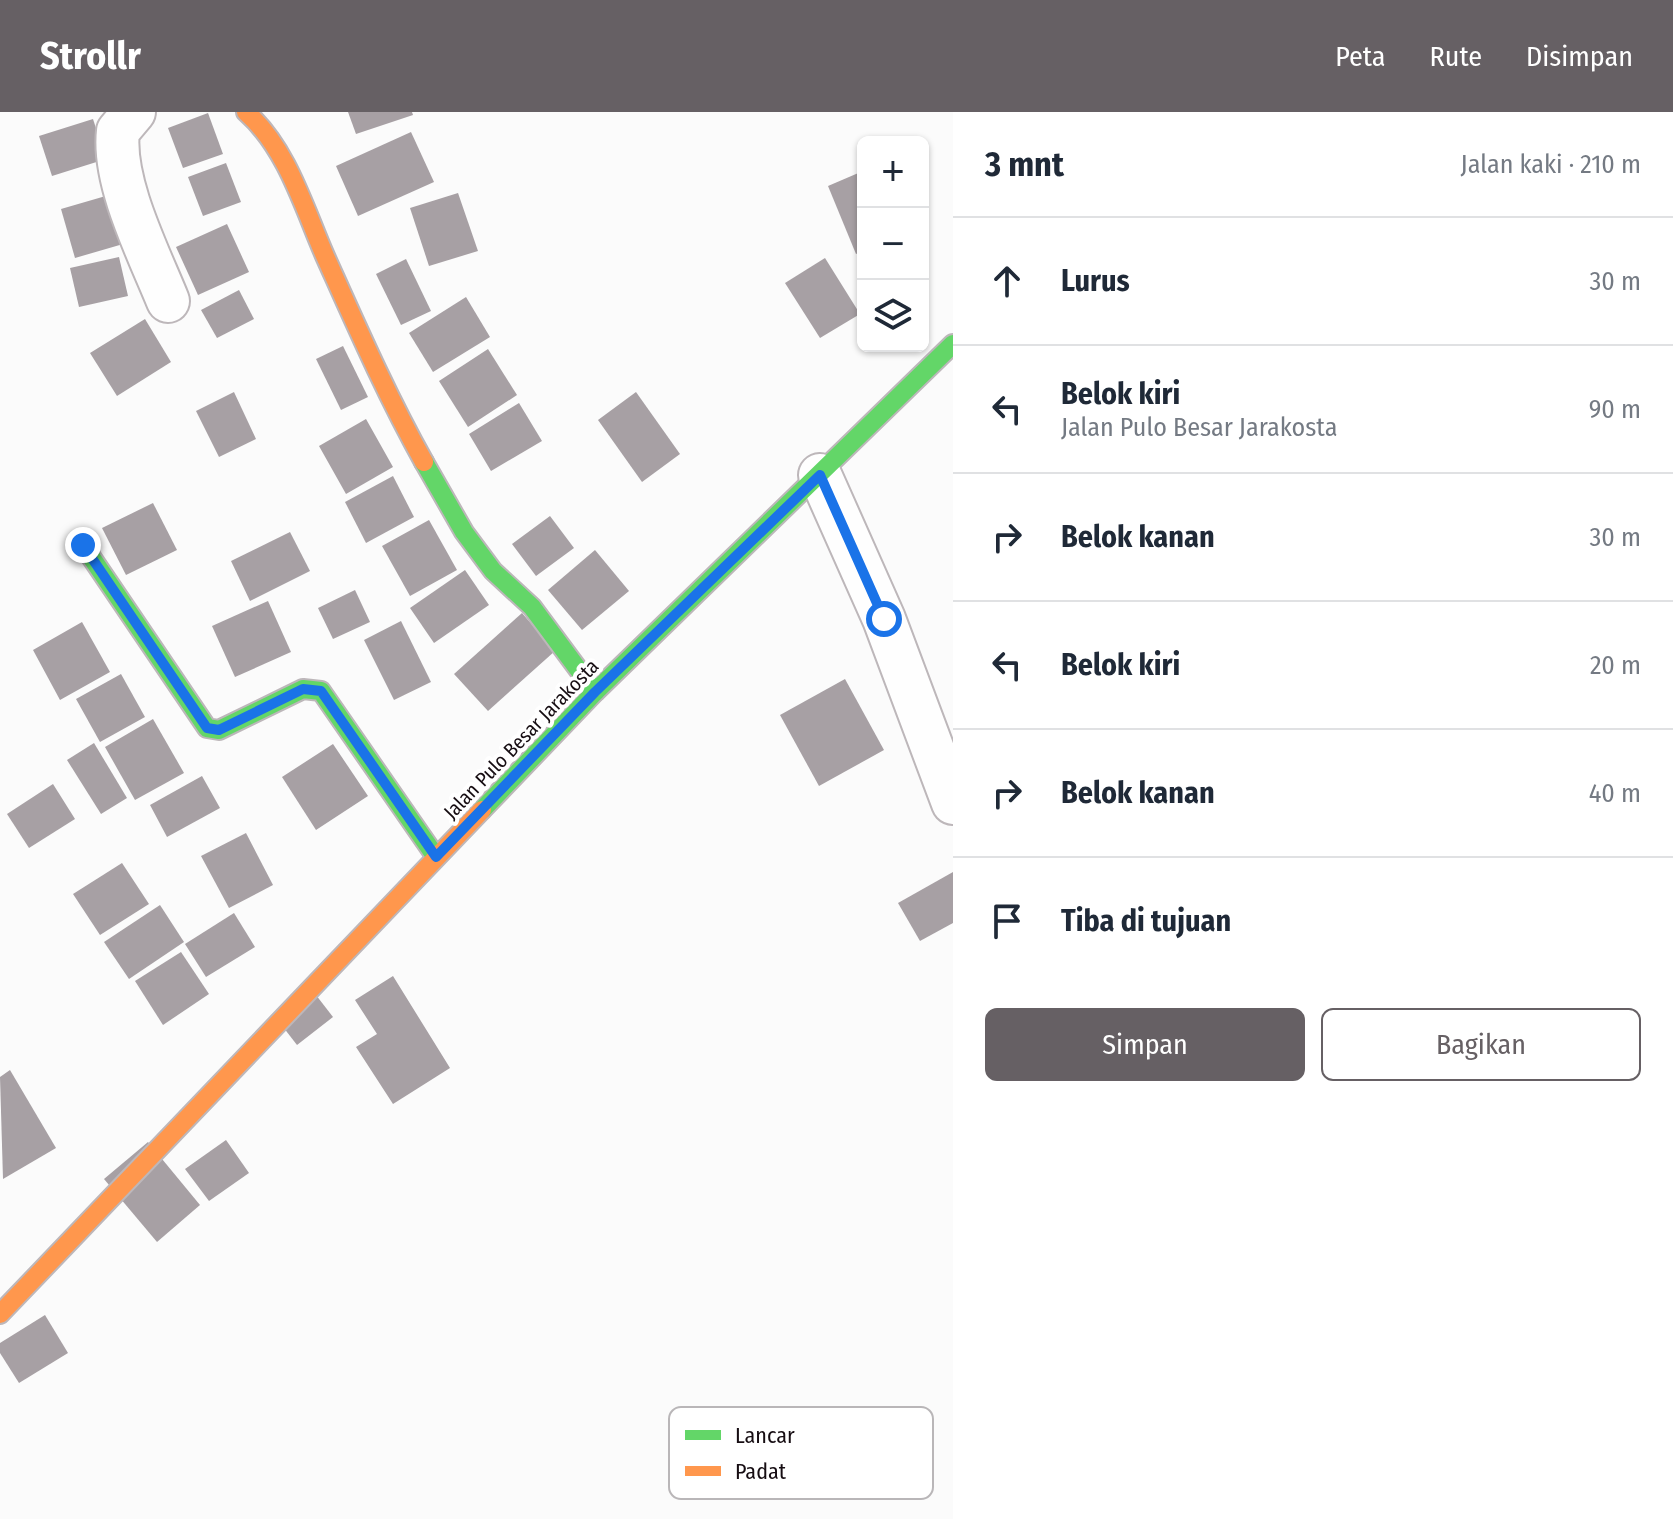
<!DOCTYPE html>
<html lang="id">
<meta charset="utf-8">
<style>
body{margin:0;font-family:"Fira Sans Condensed",sans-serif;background:#f6f6f7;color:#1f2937}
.controls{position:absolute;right:24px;top:24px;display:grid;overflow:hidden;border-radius:12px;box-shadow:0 2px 6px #0004}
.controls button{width:72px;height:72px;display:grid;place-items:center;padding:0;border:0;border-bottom:2px solid #e0e1e3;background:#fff;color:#1f2937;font:40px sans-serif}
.stop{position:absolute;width:24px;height:24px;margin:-18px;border:6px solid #1a73e8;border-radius:50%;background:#fff}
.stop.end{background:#1a73e8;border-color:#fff;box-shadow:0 2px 8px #0008}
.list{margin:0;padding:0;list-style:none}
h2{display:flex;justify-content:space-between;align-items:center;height:104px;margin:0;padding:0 32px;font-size:34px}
h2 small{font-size:26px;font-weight:400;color:#747a83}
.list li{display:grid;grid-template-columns:52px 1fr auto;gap:24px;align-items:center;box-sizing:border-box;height:128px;padding:0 32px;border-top:2px solid #e0e1e3}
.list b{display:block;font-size:30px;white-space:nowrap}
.list p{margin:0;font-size:26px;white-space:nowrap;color:#747a83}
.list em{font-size:26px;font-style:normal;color:#747a83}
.actions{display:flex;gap:16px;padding:24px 32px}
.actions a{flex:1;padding:18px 0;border:2px solid #666064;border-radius:12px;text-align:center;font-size:28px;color:#666064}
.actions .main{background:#666064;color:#fff}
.icon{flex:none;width:44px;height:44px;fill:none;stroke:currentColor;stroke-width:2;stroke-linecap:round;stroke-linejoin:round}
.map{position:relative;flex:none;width:953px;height:1407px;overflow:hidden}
header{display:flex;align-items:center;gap:48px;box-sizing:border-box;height:112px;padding:0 40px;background:#666064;color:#fff}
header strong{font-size:38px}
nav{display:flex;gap:44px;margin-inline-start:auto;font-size:28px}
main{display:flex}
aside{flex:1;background:#fff}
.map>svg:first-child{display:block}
.building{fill:#a7a0a4}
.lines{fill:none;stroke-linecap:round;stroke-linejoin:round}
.street-casing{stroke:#bdb7ba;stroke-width:46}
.fast-casing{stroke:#bdb7ba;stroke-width:22}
.slow-casing{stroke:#bdb7ba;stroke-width:22}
.street{stroke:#fefefe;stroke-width:42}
.fast{stroke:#63d668;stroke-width:18}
.slow{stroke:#ff974d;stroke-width:18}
.route{stroke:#1a73e8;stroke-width:10}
.labels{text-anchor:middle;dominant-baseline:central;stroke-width:8;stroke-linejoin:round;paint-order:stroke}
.street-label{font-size:20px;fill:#160d12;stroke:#fff}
.key{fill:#fff;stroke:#b9b6b8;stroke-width:2}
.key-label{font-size:22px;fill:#160d12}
</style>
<header>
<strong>Strollr</strong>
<nav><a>Peta</a><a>Rute</a><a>Disimpan</a></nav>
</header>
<main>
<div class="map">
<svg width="953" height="1407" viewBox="0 0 953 1407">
<rect width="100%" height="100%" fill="#fbfbfb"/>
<g class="building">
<polygon points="348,0 412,0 413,3 356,22"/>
<polygon points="208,1 223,42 183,56 168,16"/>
<polygon points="93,7 106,47 52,64 39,24"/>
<polygon points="411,20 434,70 358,104 336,54"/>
<polygon points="226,51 241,90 203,104 188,65"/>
<polygon points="863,59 863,139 856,142 828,74"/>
<polygon points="116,81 130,130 75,146 61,97"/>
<polygon points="458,81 478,139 429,154 410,96"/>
<polygon points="227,112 249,160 198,183 176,135"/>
<polygon points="119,145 128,184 79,195 70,156"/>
<polygon points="825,146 860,202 820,226 785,171"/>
<polygon points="406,147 431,199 401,213 376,162"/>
<polygon points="239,178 254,207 217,226 201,198"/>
<polygon points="466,185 490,225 433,260 409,221"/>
<polygon points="145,207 171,250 117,284 90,241"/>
<polygon points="343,234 368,285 341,298 316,247"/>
<polygon points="488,237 517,283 468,315 439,269"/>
<polygon points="234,280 256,327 219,345 196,299"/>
<polygon points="636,280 680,342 642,370 598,308"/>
<polygon points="519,291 542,329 491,359 469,322"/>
<polygon points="366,307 393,355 346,382 319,334"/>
<polygon points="393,364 414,405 366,431 345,390"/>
<polygon points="153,391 177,438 126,463 102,416"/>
<polygon points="550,404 574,436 536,464 512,432"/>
<polygon points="429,408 457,458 410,484 382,434"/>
<polygon points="290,420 310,459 250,489 231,449"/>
<polygon points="595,438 629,479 582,518 548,478"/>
<polygon points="465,458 489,493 434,531 410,496"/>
<polygon points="355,478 370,510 333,527 318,496"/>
<polygon points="268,489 291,540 235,565 212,514"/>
<polygon points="522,501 555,539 488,599 454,562"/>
<polygon points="401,509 431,570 394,588 364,528"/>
<polygon points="82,510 110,560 60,588 33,538"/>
<polygon points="121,562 145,605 100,630 76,587"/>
<polygon points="845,567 884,638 819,674 780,603"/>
<polygon points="153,607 184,661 135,688 105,635"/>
<polygon points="94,631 127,686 101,702 67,648"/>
<polygon points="333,632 368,684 316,718 282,665"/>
<polygon points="202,664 220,696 167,725 150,693"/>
<polygon points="53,672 75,707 29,736 7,702"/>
<polygon points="246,721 273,773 229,796 201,744"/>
<polygon points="122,751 149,792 100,823 73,782"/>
<polygon points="953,760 953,811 920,829 898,791"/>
<polygon points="160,793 184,830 129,867 104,830"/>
<polygon points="234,801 255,835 206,865 185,832"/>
<polygon points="181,840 209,882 163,913 135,869"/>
<polygon points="393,864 450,956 393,992 356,935 377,922 355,888"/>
<polygon points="309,874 333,905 297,933 273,902"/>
<polygon points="10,958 56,1036 3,1067 0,965"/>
<polygon points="226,1028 249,1061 209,1089 185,1057"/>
<polygon points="148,1030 200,1093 157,1130 104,1067"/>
<polygon points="45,1203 68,1241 19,1271 0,1241 0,1231"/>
</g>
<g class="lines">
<defs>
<g id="street">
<path d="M134,0L118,19C112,70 149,142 168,189"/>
<polyline points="820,363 884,507 953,691"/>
</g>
<g id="fast">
<polyline points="424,350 464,420 493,459 532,495 595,580"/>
<polyline points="83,433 207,616 219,618 303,577 321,579 436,745"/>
<polyline points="482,698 595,580 953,232"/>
</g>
<g id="slow">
<path d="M246,0C287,36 304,96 325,144C356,213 387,284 424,350"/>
<polyline points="0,1202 482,698"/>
</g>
</defs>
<use href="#street" class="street-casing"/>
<use href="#fast" class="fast-casing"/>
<use href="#slow" class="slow-casing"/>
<use href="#street" class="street"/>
<use href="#fast" class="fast"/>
<use href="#slow" class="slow"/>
</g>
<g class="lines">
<polyline class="route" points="83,433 207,616 219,618 303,577 321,579 436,745 595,580 820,363 884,507"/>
</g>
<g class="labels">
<g class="street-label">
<text transform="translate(521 627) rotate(-46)">Jalan Pulo Besar Jarakosta</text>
</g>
</g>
<rect x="669" y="1295" width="264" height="92" rx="12" class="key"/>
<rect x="685" y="1318" width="36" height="10" fill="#63d668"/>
<rect x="685" y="1354" width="36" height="10" fill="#ff974d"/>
<g class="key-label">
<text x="735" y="1331">Lancar</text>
<text x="735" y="1367">Padat</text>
</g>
</svg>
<div class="controls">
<button>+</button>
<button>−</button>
<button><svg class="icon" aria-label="layers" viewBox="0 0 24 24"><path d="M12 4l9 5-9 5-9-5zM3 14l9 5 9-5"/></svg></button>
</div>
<div class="stop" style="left:884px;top:507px"></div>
<div class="stop end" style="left:83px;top:433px"></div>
</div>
<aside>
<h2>3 mnt<small>Jalan kaki · 210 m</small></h2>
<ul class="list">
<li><svg class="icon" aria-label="ahead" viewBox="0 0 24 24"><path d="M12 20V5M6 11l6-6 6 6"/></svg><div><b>Lurus</b></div><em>30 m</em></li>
<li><svg class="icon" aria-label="left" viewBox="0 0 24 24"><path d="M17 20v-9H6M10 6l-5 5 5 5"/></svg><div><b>Belok kiri</b><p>Jalan Pulo Besar Jarakosta</p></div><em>90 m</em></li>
<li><svg class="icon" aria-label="right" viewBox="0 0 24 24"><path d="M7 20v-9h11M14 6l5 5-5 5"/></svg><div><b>Belok kanan</b></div><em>30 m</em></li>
<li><svg class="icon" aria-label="left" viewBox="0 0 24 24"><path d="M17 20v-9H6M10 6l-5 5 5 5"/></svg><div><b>Belok kiri</b></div><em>20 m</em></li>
<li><svg class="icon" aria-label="right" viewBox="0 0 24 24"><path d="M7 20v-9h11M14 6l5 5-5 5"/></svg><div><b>Belok kanan</b></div><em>40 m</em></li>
<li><svg class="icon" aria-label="arrive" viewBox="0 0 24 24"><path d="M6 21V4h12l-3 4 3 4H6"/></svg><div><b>Tiba di tujuan</b></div></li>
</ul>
<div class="actions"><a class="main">Simpan</a><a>Bagikan</a></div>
</aside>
</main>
